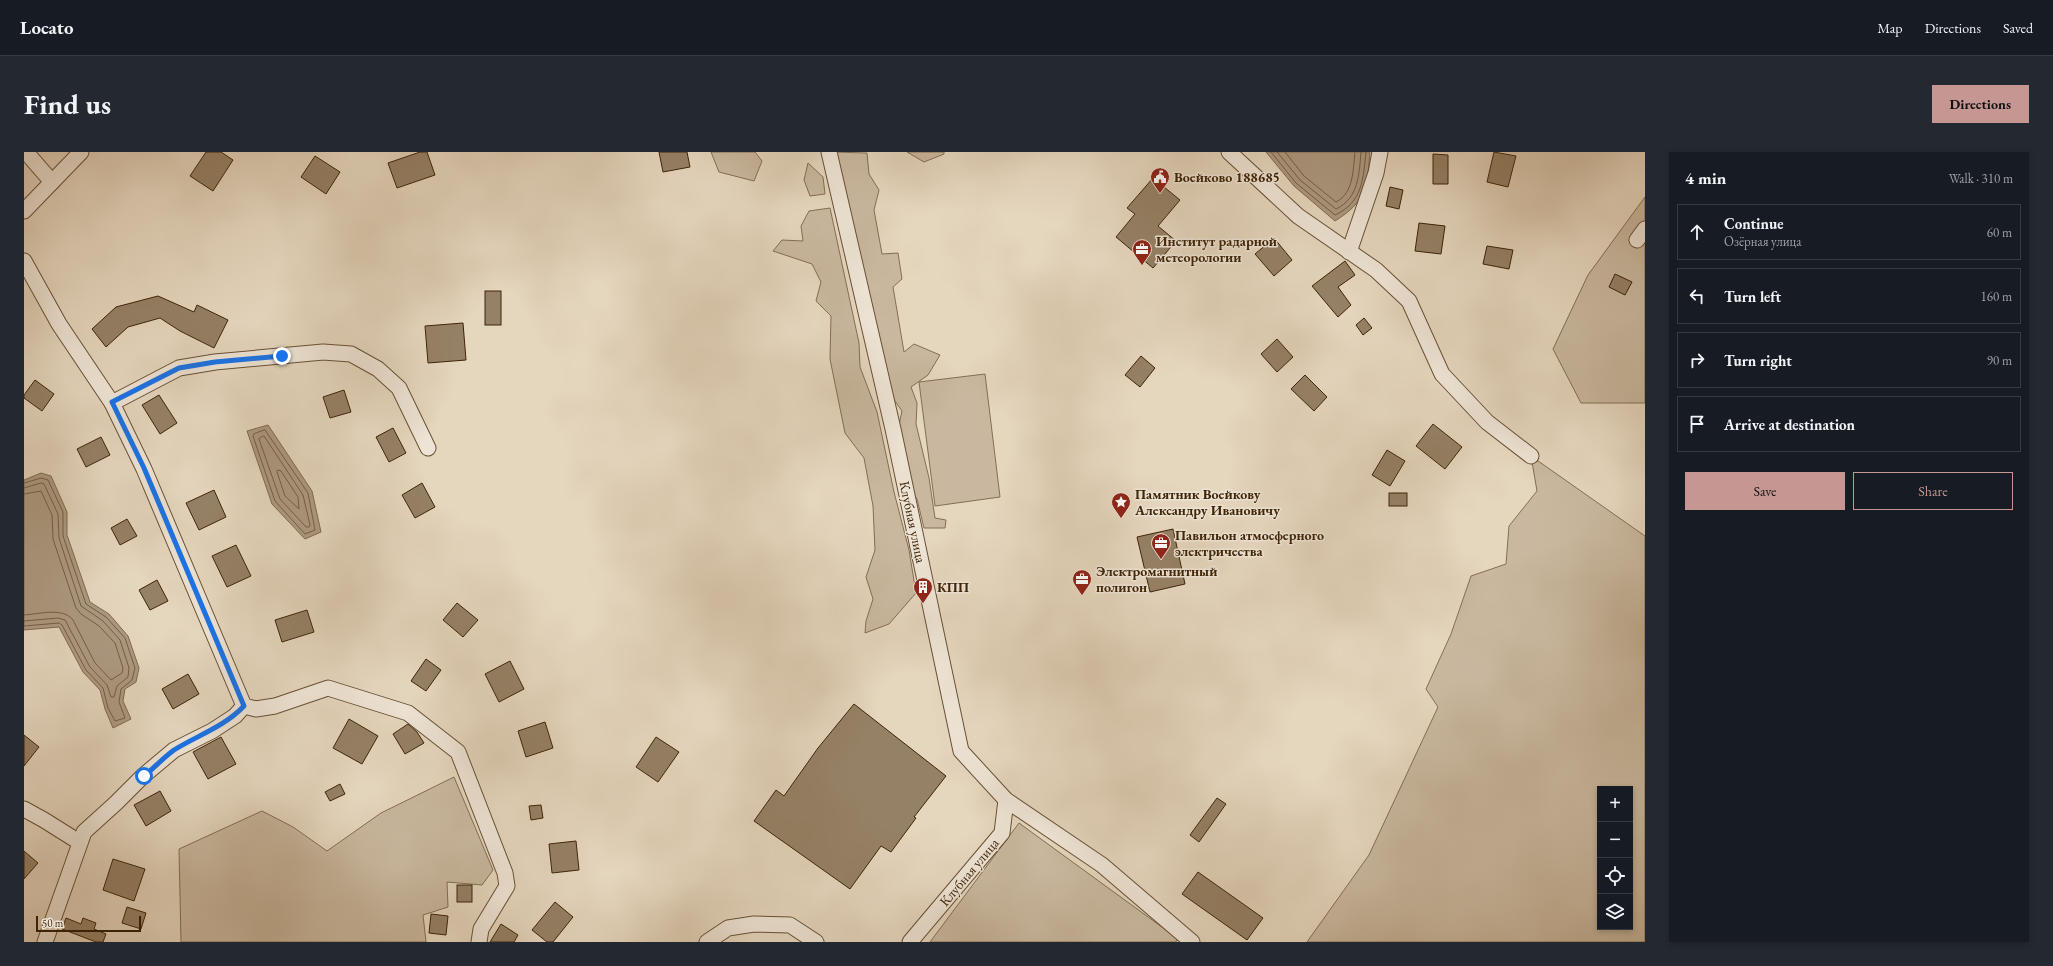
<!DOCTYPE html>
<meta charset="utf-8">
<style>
body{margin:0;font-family:"EB Garamond",serif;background:#242831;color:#f1f3f6}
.controls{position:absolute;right:12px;bottom:12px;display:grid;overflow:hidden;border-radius:0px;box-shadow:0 2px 6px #0003}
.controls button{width:36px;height:36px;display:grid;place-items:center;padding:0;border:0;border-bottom:1px solid #363941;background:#171b24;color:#f1f3f6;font:20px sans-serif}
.scale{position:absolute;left:12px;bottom:10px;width:105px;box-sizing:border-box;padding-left:4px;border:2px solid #3e2407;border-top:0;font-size:11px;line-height:14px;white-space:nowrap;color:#3e2407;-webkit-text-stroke:3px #eee4d5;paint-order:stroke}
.stop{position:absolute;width:12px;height:12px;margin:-9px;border:3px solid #1a73e8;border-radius:50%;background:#fff}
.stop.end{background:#1a73e8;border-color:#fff;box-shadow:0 1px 4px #0008}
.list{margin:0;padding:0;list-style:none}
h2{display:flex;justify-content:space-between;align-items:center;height:52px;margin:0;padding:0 16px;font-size:17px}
h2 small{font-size:13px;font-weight:400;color:#9ea1a6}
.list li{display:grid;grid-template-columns:26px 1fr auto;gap:12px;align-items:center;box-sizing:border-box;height:56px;margin:0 8px 8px;padding:0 8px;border:1px solid #363941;border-radius:0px}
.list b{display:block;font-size:15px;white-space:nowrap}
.list p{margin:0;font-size:13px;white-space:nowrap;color:#9ea1a6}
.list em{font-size:13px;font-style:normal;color:#9ea1a6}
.actions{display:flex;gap:8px;padding:12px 16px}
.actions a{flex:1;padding:9px 0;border:1px solid #c59692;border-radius:0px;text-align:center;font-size:14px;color:#c59692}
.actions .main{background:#c59692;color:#111}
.icon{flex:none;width:22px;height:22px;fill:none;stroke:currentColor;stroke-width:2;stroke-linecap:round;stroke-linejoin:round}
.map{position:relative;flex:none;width:1621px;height:790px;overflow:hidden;border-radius:0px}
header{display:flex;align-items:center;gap:24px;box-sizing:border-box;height:56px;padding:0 20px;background:#171b24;border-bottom:1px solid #363941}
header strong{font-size:19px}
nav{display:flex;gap:22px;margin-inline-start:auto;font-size:14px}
.intro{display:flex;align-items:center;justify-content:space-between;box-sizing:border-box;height:96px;padding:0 24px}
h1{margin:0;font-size:28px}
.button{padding:10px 18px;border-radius:0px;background:#c59692;color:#111;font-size:14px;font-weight:700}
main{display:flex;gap:24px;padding:0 24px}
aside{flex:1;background:#171b24;border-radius:0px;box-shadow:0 2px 6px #0003}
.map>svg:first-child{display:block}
.green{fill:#c9b89f;stroke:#846e53;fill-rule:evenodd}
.water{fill:#ac9980;stroke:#806a50}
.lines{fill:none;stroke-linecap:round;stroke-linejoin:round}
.shore{stroke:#755e44;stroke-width:1}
.building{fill:#958166;stroke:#3e2407}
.minor-casing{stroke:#685035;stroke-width:17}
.minor{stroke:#eee4d5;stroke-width:15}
.route{stroke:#1a73e8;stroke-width:5}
.labels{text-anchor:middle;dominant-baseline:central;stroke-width:3;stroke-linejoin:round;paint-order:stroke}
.poi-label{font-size:14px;font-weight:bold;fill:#3e2407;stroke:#eee4d5;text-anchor:start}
.street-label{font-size:14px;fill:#3e2407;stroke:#eee4d5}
</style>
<header>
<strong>Locato</strong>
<nav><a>Map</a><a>Directions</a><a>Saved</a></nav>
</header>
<div class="intro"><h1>Find us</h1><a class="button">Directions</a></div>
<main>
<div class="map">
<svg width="1621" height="790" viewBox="0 0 1621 790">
<rect width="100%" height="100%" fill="#e5d6be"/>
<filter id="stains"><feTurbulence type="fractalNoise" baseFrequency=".005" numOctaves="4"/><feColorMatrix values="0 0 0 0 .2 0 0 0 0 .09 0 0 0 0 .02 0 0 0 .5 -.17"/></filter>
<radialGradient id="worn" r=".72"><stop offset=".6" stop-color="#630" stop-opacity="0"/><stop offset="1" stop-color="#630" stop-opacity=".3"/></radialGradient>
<g class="green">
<polygon points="687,0 731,0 738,9 730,29 695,20"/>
<polygon points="808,0 843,1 845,22 855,38 850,58 858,102 874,101 878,127 869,135 880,200 890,192 916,203 904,223 887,235 893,251 892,272 905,326 911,366 922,368 921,376 900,376 893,347 885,334 875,273 878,259 866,242"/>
<polygon points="883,0 920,0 920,2 900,10"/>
<polygon points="784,11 799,25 801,42 786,44 780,28"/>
<polygon points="1621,45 1621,251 1557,251 1529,197 1564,123"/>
<polygon points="806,56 835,191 836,215 853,260 870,340 885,398 892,441 865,472 841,481 842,469 849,447 842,425 851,398 849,354 840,306 821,281 806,207 807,164 792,149 797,130 788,112 749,99 758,88 779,89 777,74 785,59"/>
<polygon points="961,222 976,345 911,354 895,230"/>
<path d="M1507,304L1621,384V790H1283L1345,703L1414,555L1402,537L1427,482L1447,424L1482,412L1485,374L1513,339ZM1576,637H1606V775H1576Z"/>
<polygon points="430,625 469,718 458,733 423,730 424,755 399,763 402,790 157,790 155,697 238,659 269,675 303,699 357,661"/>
<polygon points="995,671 1153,786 1152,790 906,790"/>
</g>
<g class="water">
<path d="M1242,0H1346C1343,35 1343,49 1311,69L1270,34Z"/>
<polygon points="244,273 288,339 297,380 281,387 248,352 223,279"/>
<polygon points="17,321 27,324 43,360 43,383 66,450 85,462 104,484 115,516 112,530 101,537 99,549 107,567 89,576 81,557 76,538 59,520 35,475 0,478 0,328"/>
</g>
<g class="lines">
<g class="shore">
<path d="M1247,0L1272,31L1311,63C1339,50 1339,27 1342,0"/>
<path d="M1253,0L1276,28L1312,57C1335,46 1335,22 1337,0"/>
<path d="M1261,0L1280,24L1312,50C1330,41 1329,17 1331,0"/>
<polygon points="241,278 284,341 291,378 281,382 251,349 229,284 230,282"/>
<polygon points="240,284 279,343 286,373 285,375 282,375 256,347 235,287"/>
<polygon points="254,318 257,319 274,345 275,357 261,344 253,320"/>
<polyline points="0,331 17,326 24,328 39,360 39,384 62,452 82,465 101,486 111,516 108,528 97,537 95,550 101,566 91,569 84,556 79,536 62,518 38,473 35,471 0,474"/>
<polyline points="0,336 17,331 20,332 34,362 35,386 57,454 79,469 96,488 105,516 104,525 93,534 90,545 87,545 83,533 66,515 41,468 34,466 0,469"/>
<path d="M0,342L17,339L28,363L29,387L52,456L57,462L75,474L91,491L99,516L98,521L87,528L71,511L49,468C39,455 15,462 0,463"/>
</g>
</g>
<g class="building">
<polygon points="182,0 197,0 209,8 189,39 166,24"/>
<polygon points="396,0 403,0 411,23 373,36 364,11"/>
<polygon points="635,0 663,0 666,15 639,20"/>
<polygon points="1470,0 1492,4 1484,35 1463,30"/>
<polygon points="1409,2 1424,3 1424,32 1409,32"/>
<polygon points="291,4 316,20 302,42 277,25"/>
<polygon points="1129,26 1156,48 1134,74 1152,89 1129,116 1092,85 1111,62 1103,56"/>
<polygon points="1366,35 1379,38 1375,57 1362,54"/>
<polygon points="1395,71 1421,74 1417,102 1391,99"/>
<polygon points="1250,86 1268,108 1250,124 1231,102"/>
<polygon points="1463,94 1489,98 1485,117 1459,112"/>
<polygon points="1321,109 1331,123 1314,135 1327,153 1314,165 1288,134"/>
<polygon points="1591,122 1608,130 1601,143 1585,135"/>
<rect x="461" y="139" width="16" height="34"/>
<polygon points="134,144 170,160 173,153 204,168 190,196 156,179 136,166 104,175 82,195 68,177 92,155"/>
<polygon points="1340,166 1348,176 1339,183 1332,173"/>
<polygon points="439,171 442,208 404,211 401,174"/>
<polygon points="1253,187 1269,205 1253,220 1237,202"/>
<polygon points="1117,204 1131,216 1116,235 1101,223"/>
<polygon points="1281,223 1303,245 1290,259 1267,237"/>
<polygon points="11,228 30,242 18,259 0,246 0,243"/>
<polygon points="320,238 327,260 306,266 299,245"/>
<polygon points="135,243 153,271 136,282 118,253"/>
<polygon points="1409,272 1438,295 1421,317 1392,294"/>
<polygon points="369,276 382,301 365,310 352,285"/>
<polygon points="77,285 86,303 62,315 53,297"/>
<polygon points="1363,298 1381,309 1366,334 1348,323"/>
<polygon points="398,331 411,355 391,366 378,343"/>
<polygon points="190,338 202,365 175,378 162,351"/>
<rect x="1365" y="341" width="18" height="13"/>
<polygon points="103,367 113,384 96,393 87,376"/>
<polygon points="1149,377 1161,432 1126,440 1113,385"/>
<polygon points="212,393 227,424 203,435 188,404"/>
<polygon points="133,428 144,449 126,458 115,438"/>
<polygon points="433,451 454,468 439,485 419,468"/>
<polygon points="283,458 290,480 258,490 251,468"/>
<polygon points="402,507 417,518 402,539 387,529"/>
<polygon points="486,509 500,537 475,550 461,522"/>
<polygon points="164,522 175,542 149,557 138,537"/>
<polygon points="830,552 922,624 890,665 892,666 867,700 857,694 826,737 730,669 752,638 760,644 794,596"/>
<polygon points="325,567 354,584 338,612 309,596"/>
<polygon points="521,570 529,596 502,605 494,579"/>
<polygon points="384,572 393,580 400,591 381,602 369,582"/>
<polygon points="0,583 15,595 0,614"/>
<polygon points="197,585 212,612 184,627 169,600"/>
<polygon points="632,585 655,600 634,630 612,615"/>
<polygon points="316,632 321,642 306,649 301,640"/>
<polygon points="136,639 147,659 122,674 110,653"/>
<polygon points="1193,646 1202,652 1175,690 1166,683"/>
<polygon points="517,653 519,666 507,668 505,654"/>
<polygon points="552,689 555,718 528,721 525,692"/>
<polygon points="0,699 14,711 0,727"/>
<polygon points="89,707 121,717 110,749 79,738"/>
<polygon points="1174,720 1239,766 1223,788 1158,742"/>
<rect x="433" y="733" width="15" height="17"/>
<polygon points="531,750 549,765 529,790 523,790 508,778"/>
<polygon points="103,755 122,761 117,777 98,771"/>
<polygon points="407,762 424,764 422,783 405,781"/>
<polygon points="42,766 57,772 59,766 72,771 70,777 82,782 79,790 72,790 38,777"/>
<polygon points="477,772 494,783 490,790 466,790"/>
</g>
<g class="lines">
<defs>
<g id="minor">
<polyline points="2,0 28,30"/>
<polyline points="805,0 869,277 937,599 982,648 1078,713 1168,790"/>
<polyline points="1205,0 1274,64 1352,118 1385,149 1418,222 1463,270 1507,304"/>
<polyline points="0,59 57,0"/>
<polyline points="1613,88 1621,77"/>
<polyline points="1325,100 1352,21 1356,0"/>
<polyline points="0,109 35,172 88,251 120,317 220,554 232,557 251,554 304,536 384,561 434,600 481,721 483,734 457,777 455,790"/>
<polyline points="88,251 155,216 191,210 299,200 327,202 354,217 375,236 404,296"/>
<polyline points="0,657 20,668 55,690"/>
<polyline points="21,790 60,680 92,651 119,624 150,598 188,579 211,564 220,554"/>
<polyline points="683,790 704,776 730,772 766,773 792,790"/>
<polyline points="886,790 978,681 982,648"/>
</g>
</defs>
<use href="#minor" class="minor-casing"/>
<use href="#minor" class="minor"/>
</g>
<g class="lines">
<path class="route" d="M120,624C130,616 139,606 150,598C174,583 200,575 220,554L120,316L88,250L155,216L191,210L258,204"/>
</g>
<defs>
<symbol id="civic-pin" viewBox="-11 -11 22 30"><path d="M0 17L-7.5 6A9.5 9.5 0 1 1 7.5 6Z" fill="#8f2418" stroke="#eee4d5"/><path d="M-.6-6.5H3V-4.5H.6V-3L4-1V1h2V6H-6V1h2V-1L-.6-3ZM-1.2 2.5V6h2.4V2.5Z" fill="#fff"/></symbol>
<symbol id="office-pin" viewBox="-11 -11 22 30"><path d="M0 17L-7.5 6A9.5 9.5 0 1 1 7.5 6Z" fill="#8f2418" stroke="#eee4d5"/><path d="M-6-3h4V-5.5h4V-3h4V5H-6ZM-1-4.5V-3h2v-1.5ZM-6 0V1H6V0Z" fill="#fff"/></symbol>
<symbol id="sight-pin" viewBox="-11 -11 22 30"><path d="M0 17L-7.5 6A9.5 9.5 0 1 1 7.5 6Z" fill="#8f2418" stroke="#eee4d5"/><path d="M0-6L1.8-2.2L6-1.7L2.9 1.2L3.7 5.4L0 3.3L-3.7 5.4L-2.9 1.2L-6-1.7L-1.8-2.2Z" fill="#fff"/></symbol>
<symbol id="building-pin" viewBox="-11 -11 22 30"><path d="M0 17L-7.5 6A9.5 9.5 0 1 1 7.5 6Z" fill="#8f2418" stroke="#eee4d5"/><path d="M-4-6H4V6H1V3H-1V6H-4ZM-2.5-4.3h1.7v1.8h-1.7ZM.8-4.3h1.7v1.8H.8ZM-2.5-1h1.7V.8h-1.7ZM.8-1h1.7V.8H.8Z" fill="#fff"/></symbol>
</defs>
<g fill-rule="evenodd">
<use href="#civic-pin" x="1125" y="14" width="22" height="30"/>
<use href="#office-pin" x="1107" y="86" width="22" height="30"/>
<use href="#sight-pin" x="1086" y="339" width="22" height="30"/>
<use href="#office-pin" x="1126" y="380" width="22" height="30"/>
<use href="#office-pin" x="1047" y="416" width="22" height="30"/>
<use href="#building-pin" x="888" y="424" width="22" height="30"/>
</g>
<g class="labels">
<g class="poi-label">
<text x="1150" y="25">Воейково 188685</text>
<text x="1132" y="89">Институт радарной<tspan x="1132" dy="16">метеорологии</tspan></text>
<text x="1111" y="342">Памятник Воейкову<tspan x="1111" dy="16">Александру Ивановичу</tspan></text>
<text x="1151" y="383">Павильон атмосферного<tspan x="1151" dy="16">электричества</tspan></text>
<text x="1072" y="419">Электромагнитный<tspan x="1072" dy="16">полигон</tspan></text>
<text x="913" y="435">КПП</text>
</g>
<g class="street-label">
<text transform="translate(889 370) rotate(78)">Клубная улица</text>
<text transform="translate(945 720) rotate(-50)">Клубная улица</text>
</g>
</g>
<rect width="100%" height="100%" filter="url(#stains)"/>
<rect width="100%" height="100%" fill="url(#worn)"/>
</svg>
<div class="controls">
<button>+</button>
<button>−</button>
<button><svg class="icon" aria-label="locate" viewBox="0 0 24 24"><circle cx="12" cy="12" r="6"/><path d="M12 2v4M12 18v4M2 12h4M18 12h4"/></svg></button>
<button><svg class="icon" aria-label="layers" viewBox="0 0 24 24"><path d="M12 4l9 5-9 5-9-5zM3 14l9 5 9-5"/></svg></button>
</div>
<div class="scale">50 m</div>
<div class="stop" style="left:120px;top:624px"></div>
<div class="stop end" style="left:258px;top:204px"></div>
</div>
<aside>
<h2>4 min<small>Walk · 310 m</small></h2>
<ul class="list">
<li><svg class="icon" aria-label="ahead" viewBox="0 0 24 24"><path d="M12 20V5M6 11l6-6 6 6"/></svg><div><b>Continue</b><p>Озёрная улица</p></div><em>60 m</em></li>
<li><svg class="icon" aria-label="left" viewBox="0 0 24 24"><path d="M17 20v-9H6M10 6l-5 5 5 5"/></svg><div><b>Turn left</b></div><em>160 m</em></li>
<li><svg class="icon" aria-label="right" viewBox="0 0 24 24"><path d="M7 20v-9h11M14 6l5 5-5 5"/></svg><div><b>Turn right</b></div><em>90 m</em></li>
<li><svg class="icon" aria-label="arrive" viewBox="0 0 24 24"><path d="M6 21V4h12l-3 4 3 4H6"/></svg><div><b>Arrive at destination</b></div></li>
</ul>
<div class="actions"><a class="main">Save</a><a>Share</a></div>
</aside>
</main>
